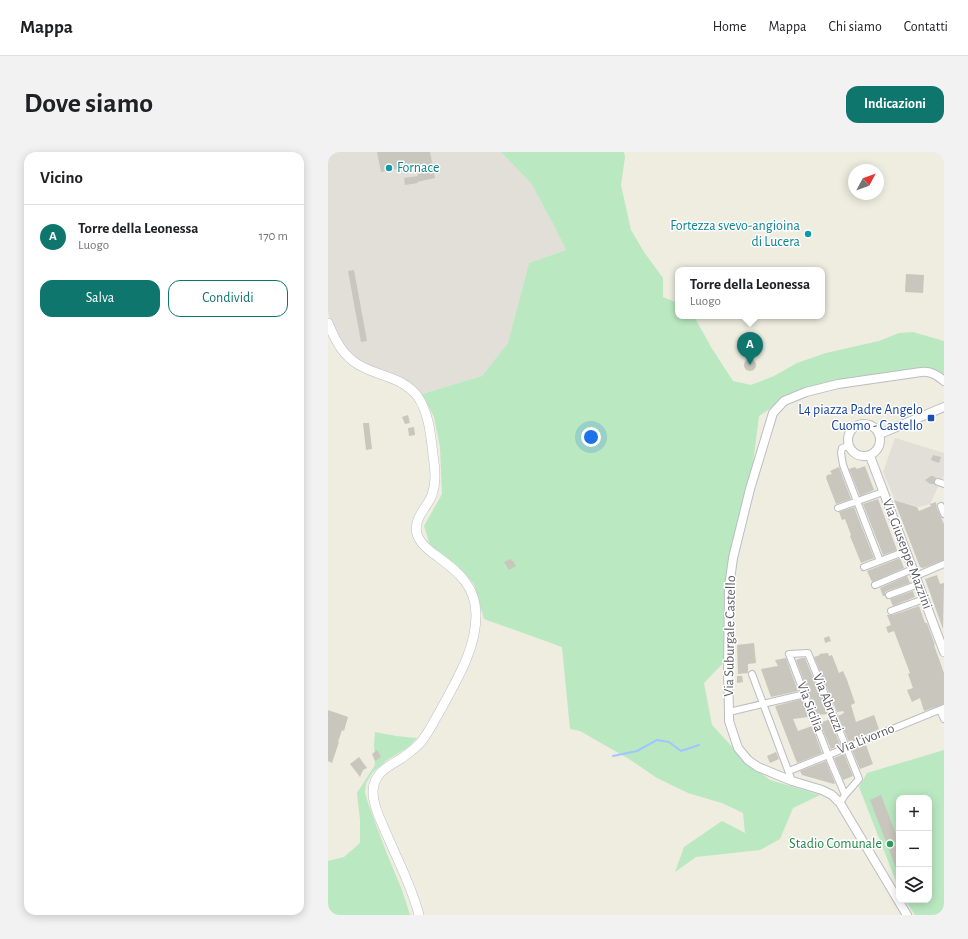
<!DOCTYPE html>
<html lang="it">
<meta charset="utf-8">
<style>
body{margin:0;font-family:"Alegreya Sans",sans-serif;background:#f2f2f2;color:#202124}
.controls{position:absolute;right:12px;bottom:12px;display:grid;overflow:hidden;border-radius:8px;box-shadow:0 2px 10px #0003}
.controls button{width:36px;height:36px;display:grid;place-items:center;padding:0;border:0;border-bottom:1px solid #e0e0e0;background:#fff;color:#202124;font:20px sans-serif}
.compass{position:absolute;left:520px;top:12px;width:36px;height:36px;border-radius:50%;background:#fff;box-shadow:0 2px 10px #0003;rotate:49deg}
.you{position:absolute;left:263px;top:285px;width:14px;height:14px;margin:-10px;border:3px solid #fff;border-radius:50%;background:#1a73e8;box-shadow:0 0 0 6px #1a73e833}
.badge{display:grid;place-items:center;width:26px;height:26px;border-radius:50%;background:#0f766e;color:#fff;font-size:13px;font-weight:700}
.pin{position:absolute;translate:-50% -33px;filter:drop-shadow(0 1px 2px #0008)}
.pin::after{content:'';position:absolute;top:21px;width:14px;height:12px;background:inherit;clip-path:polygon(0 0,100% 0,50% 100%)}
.popup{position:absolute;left:347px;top:115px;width:150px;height:52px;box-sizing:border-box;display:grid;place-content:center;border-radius:8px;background:#fff;filter:drop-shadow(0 1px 3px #0005);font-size:13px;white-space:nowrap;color:#757577}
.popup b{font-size:15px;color:#202124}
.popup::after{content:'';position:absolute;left:50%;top:100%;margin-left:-8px;border:8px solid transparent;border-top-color:#fff}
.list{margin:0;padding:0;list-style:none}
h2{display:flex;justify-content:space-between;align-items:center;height:52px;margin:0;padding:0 16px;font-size:17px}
h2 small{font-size:13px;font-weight:400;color:#757577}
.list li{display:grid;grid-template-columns:26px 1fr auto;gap:12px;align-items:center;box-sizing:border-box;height:64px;padding:0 16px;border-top:1px solid #e0e0e0}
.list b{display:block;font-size:15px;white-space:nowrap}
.list p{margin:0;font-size:13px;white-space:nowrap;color:#757577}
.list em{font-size:13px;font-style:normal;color:#757577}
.actions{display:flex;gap:8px;padding:12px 16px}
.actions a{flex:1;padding:9px 0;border:1px solid #0f766e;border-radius:12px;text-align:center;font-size:14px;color:#0f766e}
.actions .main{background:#0f766e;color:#fff}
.icon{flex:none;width:22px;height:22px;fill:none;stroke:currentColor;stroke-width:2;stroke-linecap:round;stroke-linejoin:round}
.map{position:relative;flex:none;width:616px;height:763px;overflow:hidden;border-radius:12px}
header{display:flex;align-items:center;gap:24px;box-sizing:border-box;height:56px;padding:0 20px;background:#fff;border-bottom:1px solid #e0e0e0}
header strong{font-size:19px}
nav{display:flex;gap:22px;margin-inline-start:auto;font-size:14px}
.intro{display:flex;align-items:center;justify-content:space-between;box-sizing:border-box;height:96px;padding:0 24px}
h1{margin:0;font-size:28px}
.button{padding:10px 18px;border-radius:12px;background:#0f766e;color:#fff;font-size:14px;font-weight:700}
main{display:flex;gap:24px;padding:0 24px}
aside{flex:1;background:#fff;border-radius:12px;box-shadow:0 2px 10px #0003}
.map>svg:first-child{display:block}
.industrial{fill:#e1dfd8}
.green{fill:#bae8c0}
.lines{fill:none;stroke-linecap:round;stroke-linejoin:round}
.stream{stroke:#9fc7ff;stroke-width:2}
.building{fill:#c9c6bd}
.minor-casing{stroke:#bbbdc3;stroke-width:8}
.tertiary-casing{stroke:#bbbdc3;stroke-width:10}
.secondary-casing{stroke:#bdbfc8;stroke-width:10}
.minor{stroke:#fff;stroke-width:6}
.tertiary{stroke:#fff;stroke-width:8}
.secondary{stroke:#fff;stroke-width:9}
.culture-dot{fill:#0f9aa8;stroke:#fff;stroke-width:1.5}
.transit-dot{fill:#1a4fb4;stroke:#fff;stroke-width:1.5}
.leisure-dot{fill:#2e9e5b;stroke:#fff;stroke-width:1.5}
.labels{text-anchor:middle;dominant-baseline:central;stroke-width:3;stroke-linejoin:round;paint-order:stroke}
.culture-label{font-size:14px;fill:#0d838f;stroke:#fff;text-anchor:start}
.transit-label{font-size:14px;fill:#164399;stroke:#fff;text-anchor:end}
.street-label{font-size:14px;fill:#595c63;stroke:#fff}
.leisure-label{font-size:14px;fill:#27864d;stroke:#fff;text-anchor:end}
</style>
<header>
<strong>Mappa</strong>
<nav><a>Home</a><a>Mappa</a><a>Chi siamo</a><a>Contatti</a></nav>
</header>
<div class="intro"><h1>Dove siamo</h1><a class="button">Indicazioni</a></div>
<main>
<aside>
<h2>Vicino<small></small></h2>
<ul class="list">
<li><span class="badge">A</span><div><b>Torre della Leonessa</b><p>Luogo</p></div><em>170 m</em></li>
</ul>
<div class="actions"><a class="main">Salva</a><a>Condividi</a></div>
</aside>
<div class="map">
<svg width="616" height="763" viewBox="0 0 616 763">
<rect width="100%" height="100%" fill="#eeede0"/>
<g class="industrial">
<polygon points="0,0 173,0 203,31 224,70 238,98 201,111 180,191 154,224 94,242 76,227 37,213 27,207 16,194 1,164 0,158"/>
<polygon points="567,286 616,301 616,324 613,328 602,352 591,355 567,348 555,320"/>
</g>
<g class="green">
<polygon points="173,0 296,0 297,5 293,33 303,78 316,100 335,126 335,145 350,151 350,164 365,164 367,166 383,195 405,229 423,233 446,224 469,211 498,201 551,189 571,181 585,180 616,189 616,228 599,219 510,232 455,248 431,264 424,319 412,366 398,428 402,504 376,531 384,573 419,611 442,628 492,643 465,656 452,687 432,698 368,705 347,720 356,695 394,669 417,681 415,661 394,651 360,641 329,626 301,607 252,579 242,577 234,495 156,467 146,432 130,414 102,393 96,374 114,342 112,295 106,265 94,242 154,224 180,191 201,111 238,98 224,70 203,31"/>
<polygon points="47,580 68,584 89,586 79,596 59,608 45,620 38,631 37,641 40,651 59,702 74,738 82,763 0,763 0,709 16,705 32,691 32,668 29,641 47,613 46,592"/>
<polygon points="616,598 616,763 587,763 577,748 601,748 601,646 571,646 571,737 531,635 539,621"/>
</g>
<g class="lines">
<polyline class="stream" points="285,604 309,599 329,588 341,590 353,599 371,593"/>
</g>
<g class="building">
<polygon points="49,0 102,0 107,26 89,30 90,31 77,33 76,26 90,24 88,13 53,20"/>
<polygon points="26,118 39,189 33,190 20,119"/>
<polygon points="578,122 596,123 595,141 577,140"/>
<circle cx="422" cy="213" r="6"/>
<polygon points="80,263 82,271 77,272 74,265"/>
<polygon points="35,271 41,271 44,297 38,298"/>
<polygon points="86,275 87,283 81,284 80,276"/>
<polygon points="605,303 613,305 611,311 603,308"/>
<polygon points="537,314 546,338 532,344 521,317 527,315 529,317"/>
<polygon points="511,315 523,347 508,352 498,326 499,323 504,322 502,319"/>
<polygon points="603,324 605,324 608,326 606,329 606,332 602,332 597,328"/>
<polygon points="550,347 569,398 555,403 535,352"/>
<polygon points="566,348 589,355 591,359 603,354 602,352 608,350 609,356 616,372 616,408 595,416 592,415"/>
<polygon points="526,355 546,406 533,411 522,384 523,383 517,367 514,368 511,360"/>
<polygon points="572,406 576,416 544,430 539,419"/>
<polygon points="183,407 184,409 185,409 188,414 181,418 176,410"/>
<polygon points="609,423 612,432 616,431 615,477 597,427"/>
<polygon points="579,424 582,431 559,439 557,440 557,444 555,444 552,436"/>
<polygon points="585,439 587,445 565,454 562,447"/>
<polygon points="591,454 597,471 599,471 607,493 606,493 616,521 616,552 596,559 592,546 584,550 579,538 585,536 580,522 582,521 566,479 560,481 558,475 563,473 559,463 565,463"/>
<polygon points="501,484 503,489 497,491 496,486"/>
<polygon points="426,491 428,511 420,512 420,521 410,522 409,493"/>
<polygon points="500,501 501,504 504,503 511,521 515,519 519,528 527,551 523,553 528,570 546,563 551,577 521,590 510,564 516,561 515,559 509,560 486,505 492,503 491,502"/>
<polygon points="458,506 470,539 443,545 433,517 450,514 447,508"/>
<polygon points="474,506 477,506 500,562 489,563 468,508"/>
<polygon points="409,524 414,524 415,530 409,531"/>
<polygon points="474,547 480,565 465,567 470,579 484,574 494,601 469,611 447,554"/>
<polygon points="0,558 20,565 16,579 14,578 10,590 11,590 4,611 0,609"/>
<polygon points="502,567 512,593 503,597 492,571"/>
<polygon points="538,593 545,612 532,617 524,598"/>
<polygon points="49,598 53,605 47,609 44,602"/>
<polygon points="448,600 451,607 442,611 439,604"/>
<polygon points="516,602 525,624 515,628 506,606"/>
<polygon points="31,605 39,616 35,618 32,625 22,612"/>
<polygon points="498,609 507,631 506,632 474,623 472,619"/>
<polygon points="553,643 571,690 571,724 542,648"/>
</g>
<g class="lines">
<defs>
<g id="minor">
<polyline points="521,294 514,296 513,301 515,313 552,409"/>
<polyline points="610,330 616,332"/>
<polyline points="613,354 616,362"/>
<polyline points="510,356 555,340"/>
<polyline points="536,415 578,399"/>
<polyline points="588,424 616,412"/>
<polyline points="547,433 585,417"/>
<polyline points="561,443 591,432"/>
<polyline points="563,459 596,447"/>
<polyline points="424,522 464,629"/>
<polyline points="612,558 616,567"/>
<polyline points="401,560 477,542"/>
<polyline points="461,619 616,556"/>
<polyline points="512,651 517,643 500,603 461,502 480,501 531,627 517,643"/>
</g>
<g id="tertiary">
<circle cx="536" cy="288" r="16"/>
<polyline points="552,282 616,255"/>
<polyline points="542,304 616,500"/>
<path d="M579,763L512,651L504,643L494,638L464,629L430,615L420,608L410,596L401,569V560L400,520L401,435L405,406L422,337L445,261L456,249L478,240L510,232L593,220C603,219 609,223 616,229"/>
</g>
<path id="secondary" d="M0,171C6,185 12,199 25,209C45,225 73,222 90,245C101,261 103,285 105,303C106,310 107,318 107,325C107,331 106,337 104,343C99,356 85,366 89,382C92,392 102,399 110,405C131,420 148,435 148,463C148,498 128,529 112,559C106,569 101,580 93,590C88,596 81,601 74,606C60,615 46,620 45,639C45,654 53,669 59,683C70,709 84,735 91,763"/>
</defs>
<use href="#minor" class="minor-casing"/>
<use href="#tertiary" class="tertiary-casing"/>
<use href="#secondary" class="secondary-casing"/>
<use href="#minor" class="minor"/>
<use href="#tertiary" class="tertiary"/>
<use href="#secondary" class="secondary"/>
</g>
<g class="culture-dot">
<circle cx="61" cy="16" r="4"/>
<circle cx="480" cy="82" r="4"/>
</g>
<rect class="transit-dot" x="599" y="262" width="8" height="8" rx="2"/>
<circle class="leisure-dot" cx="562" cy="692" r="4"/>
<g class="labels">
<g class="culture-label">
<text x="69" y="16">Fornace</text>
<text x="472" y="74" text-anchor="end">Fortezza svevo-angioina<tspan x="472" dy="16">di Lucera</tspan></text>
</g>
<g class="transit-label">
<text x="595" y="258">L4 piazza Padre Angelo<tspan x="595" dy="16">Cuomo - Castello</tspan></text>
</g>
<g class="street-label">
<text transform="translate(579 402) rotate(69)">Via Giuseppe Mazzini</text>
<text transform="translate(402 484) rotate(-89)">Via Suburgale Castello</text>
<text transform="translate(500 551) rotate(68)">Via Abruzzi</text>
<text transform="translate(482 555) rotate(69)">Via Sicilia</text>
<text transform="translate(538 587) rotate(-22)">Via Livorno</text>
</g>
<g class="leisure-label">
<text x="554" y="692">Stadio Comunale</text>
</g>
</g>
</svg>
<div class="controls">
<button>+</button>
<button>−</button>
<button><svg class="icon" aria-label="layers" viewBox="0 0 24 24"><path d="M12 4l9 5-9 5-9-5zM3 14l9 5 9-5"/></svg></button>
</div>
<svg class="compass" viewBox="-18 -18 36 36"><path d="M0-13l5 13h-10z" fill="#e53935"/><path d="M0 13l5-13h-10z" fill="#757577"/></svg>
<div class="you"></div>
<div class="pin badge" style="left:422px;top:213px">A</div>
<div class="popup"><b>Torre della Leonessa</b>Luogo</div>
</div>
</main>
